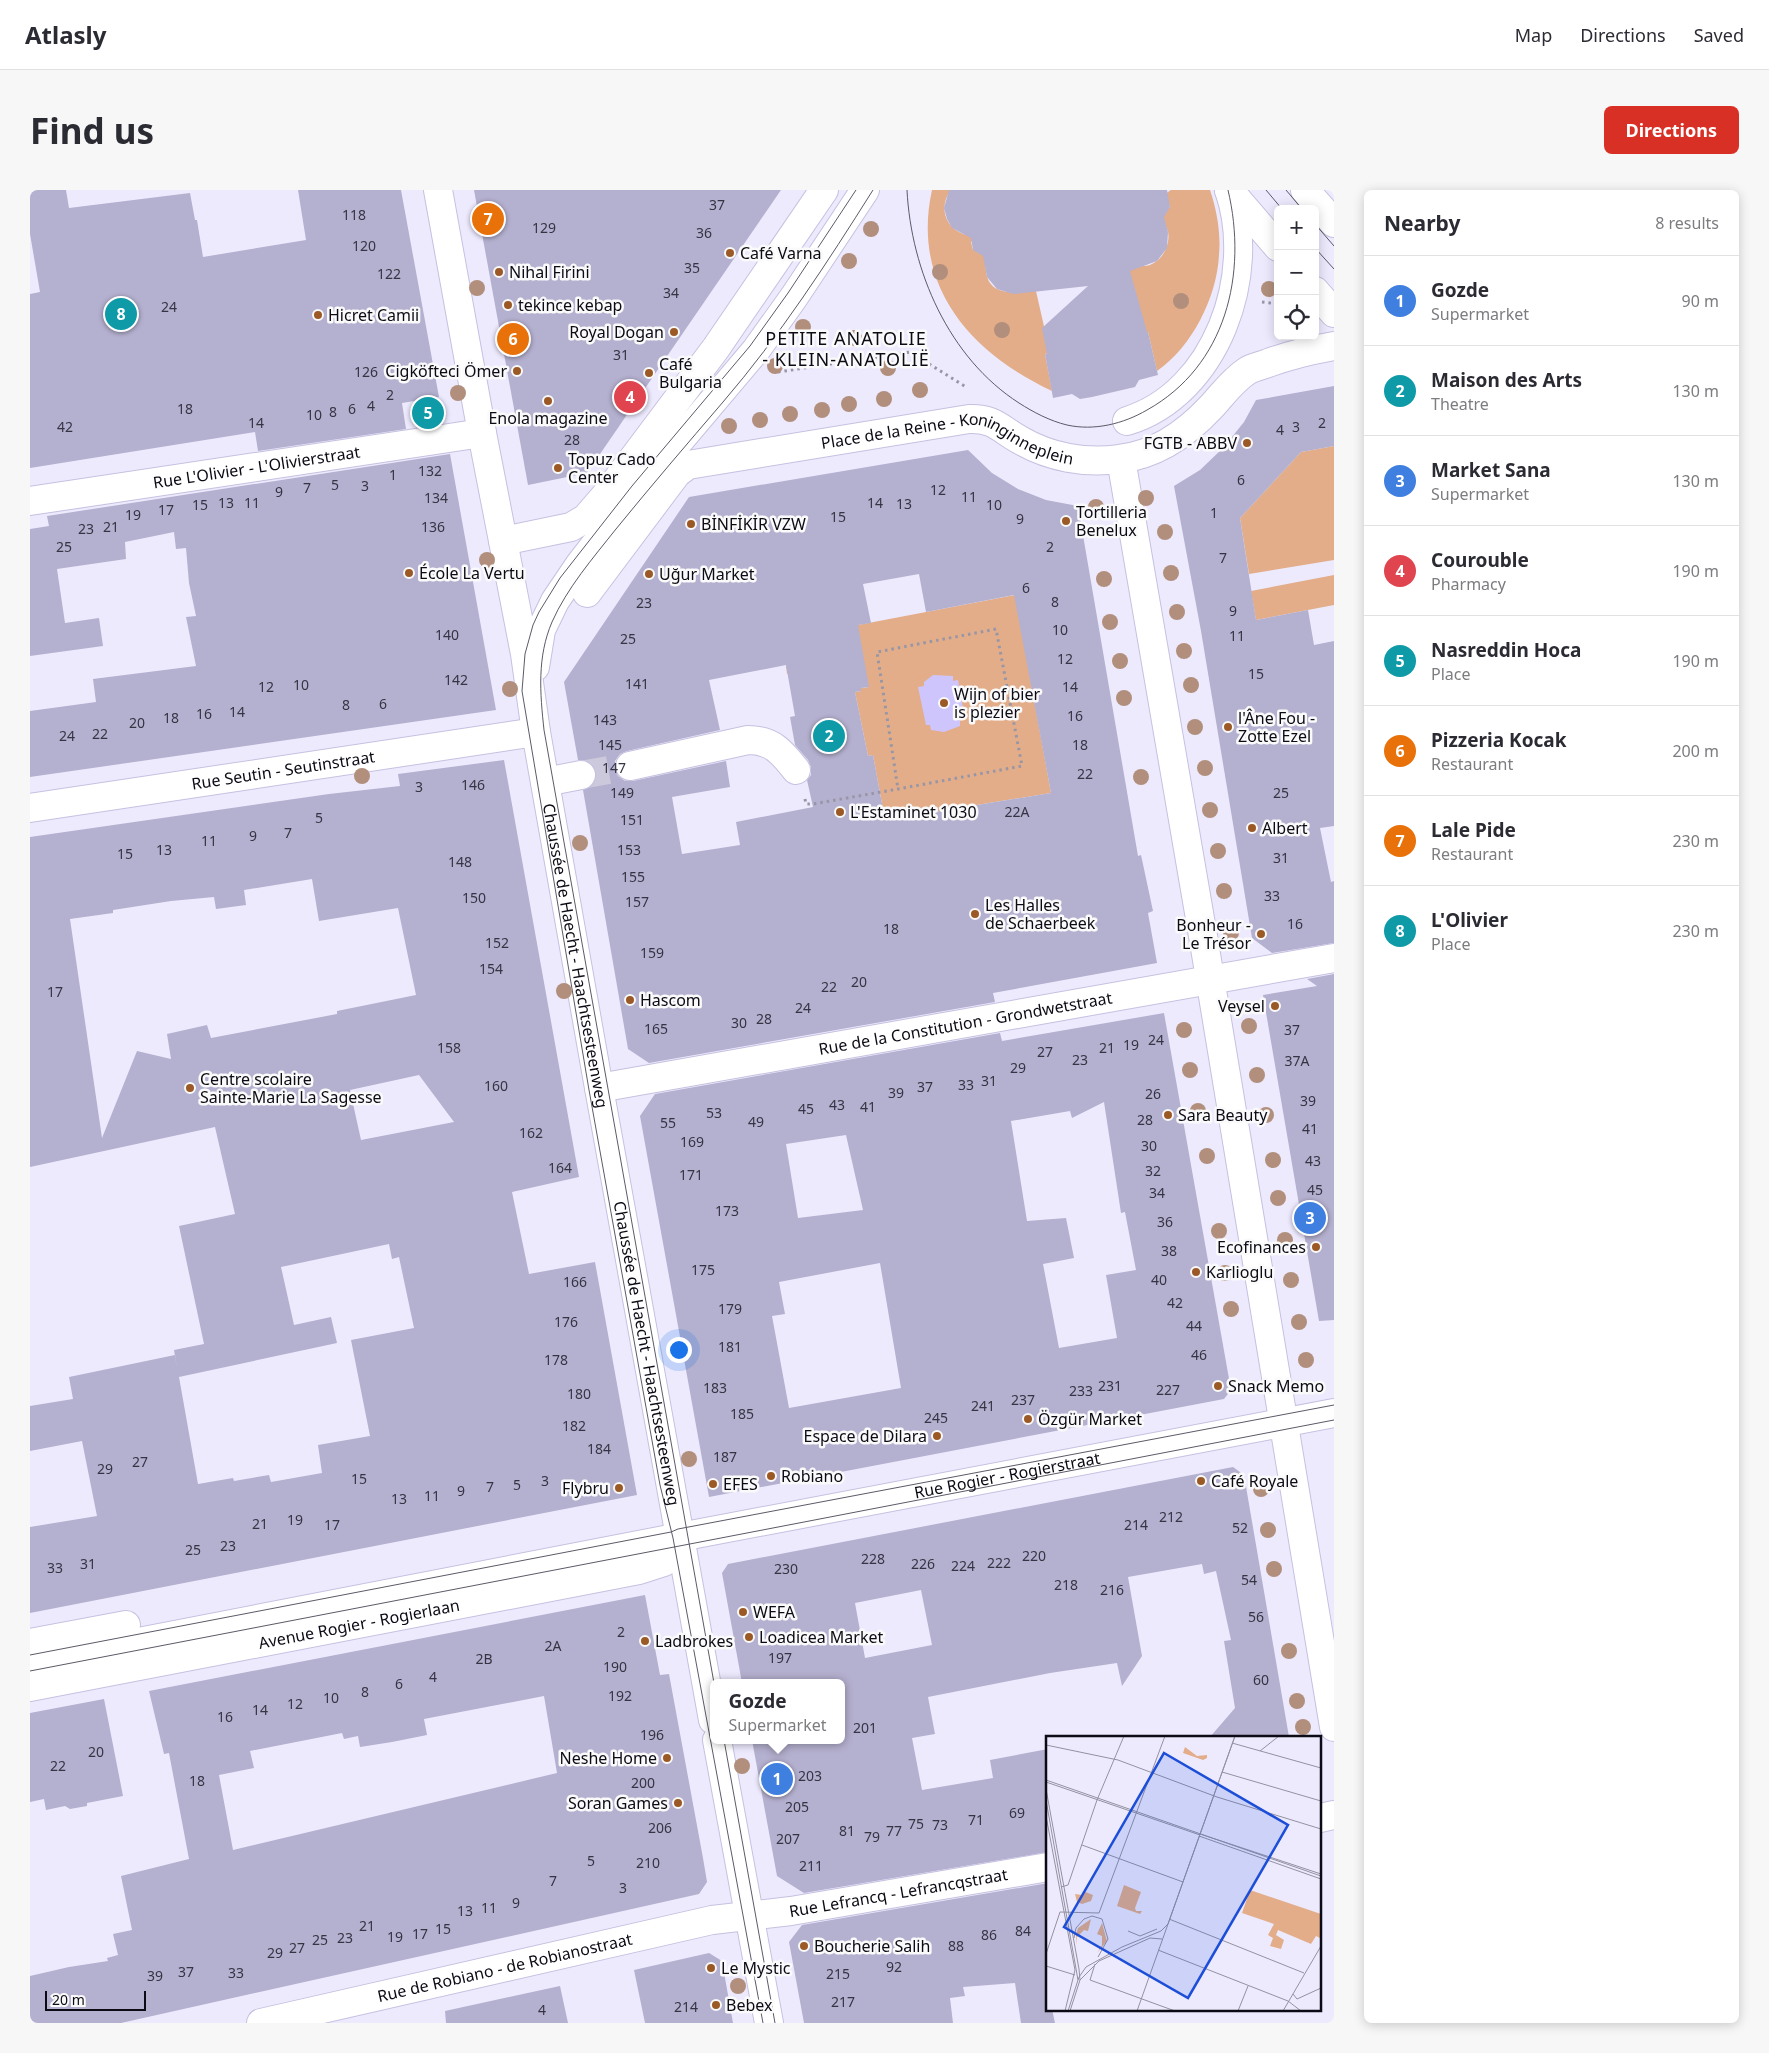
<!DOCTYPE html>
<meta charset="utf-8">
<style>
body{margin:0;font-family:"Noto Sans",sans-serif;background:#f7f7f7;color:#2b2b33}
.controls{position:absolute;right:15px;top:15px;display:grid;overflow:hidden;border-radius:8px;box-shadow:0 2px 12px #0003}
.controls button{width:45px;height:45px;display:grid;place-items:center;padding:0;border:0;border-bottom:1px solid #e1e1e2;background:#fff;color:#2b2b33;font:25px sans-serif}
.scale{position:absolute;left:15px;bottom:12px;width:101px;box-sizing:border-box;padding-left:5px;border:2px solid #0c0b15;border-top:0;font-size:14px;line-height:18px;white-space:nowrap;color:#0c0b15;-webkit-text-stroke:4px #fafafa;paint-order:stroke}
.you{position:absolute;left:648px;top:1159px;width:18px;height:18px;margin:-12px;border:4px solid #fff;border-radius:50%;background:#1a73e8;box-shadow:0 0 0 8px #1a73e833}
.badge{display:grid;place-items:center;width:32px;height:32px;border-radius:50%;background:#d93025;color:#fff;font-size:16px;font-weight:700}
.pin{position:absolute;translate:-50% -50%;border:2px solid #fff;box-shadow:0 1px 5px #0006}
.popup{position:absolute;left:680px;top:1489px;width:135px;height:65px;box-sizing:border-box;display:grid;place-content:center;border-radius:8px;background:#fff;filter:drop-shadow(0 1px 4px #0005);font-size:16px;white-space:nowrap;color:#7c7c81}
.popup b{font-size:19px;color:#2b2b33}
.popup::after{content:'';position:absolute;left:50%;top:100%;margin-left:-10px;border:10px solid transparent;border-top-color:#fff}
.list{margin:0;padding:0;list-style:none}
h2{display:flex;justify-content:space-between;align-items:center;height:65px;margin:0;padding:0 20px;font-size:21px}
h2 small{font-size:16px;font-weight:400;color:#7c7c81}
.list li{display:grid;grid-template-columns:32px 1fr auto;gap:15px;align-items:center;box-sizing:border-box;height:90px;padding:0 20px;border-top:1px solid #e1e1e2}
.list b{display:block;font-size:19px;white-space:nowrap}
.list p{margin:0;font-size:16px;white-space:nowrap;color:#7c7c81}
.list em{font-size:16px;font-style:normal;color:#7c7c81}
.icon{flex:none;width:28px;height:28px;fill:none;stroke:currentColor;stroke-width:2;stroke-linecap:round;stroke-linejoin:round}
.map{position:relative;flex:none;width:1304px;height:1833px;overflow:hidden;border-radius:8px}
header{display:flex;align-items:center;gap:30px;box-sizing:border-box;height:70px;padding:0 25px;background:#fff;border-bottom:1px solid #e1e1e2}
header strong{font-size:24px}
nav{display:flex;gap:28px;margin-inline-start:auto;font-size:18px}
.intro{display:flex;align-items:center;justify-content:space-between;box-sizing:border-box;height:120px;padding:0 30px}
h1{margin:0;font-size:35px}
.button{padding:12px 22px;border-radius:8px;background:#d93025;color:#fff;font-size:18px;font-weight:700}
main{display:flex;gap:30px;padding:0 30px}
aside{flex:1;background:#fff;border-radius:8px;box-shadow:0 2px 12px #0003}
.map>svg:first-child{display:block}
.green{fill:#e3ad89}
.water{fill:#cec5fd}
.building{fill:#b4b0cf;fill-rule:evenodd}
.lines{fill:none;stroke-linecap:round;stroke-linejoin:round}
.minor-tunnel{stroke:#cbc9db;stroke-width:28;stroke-dasharray:28 14;stroke-linecap:butt}
.minor-casing{stroke:#c5c1e0;stroke-width:30}
.major-casing{stroke:#c5c1e0;stroke-width:30}
.path{stroke:#9896a6;stroke-width:3;stroke-dasharray:2.5 4;stroke-linecap:butt}
.minor{stroke:#fff;stroke-width:28}
.major{stroke:#fff;stroke-width:28}
.tram{stroke:#5b5a67;stroke-width:1}
.tree{fill:#b18f7c}
.poi-dot{fill:#9b5926;stroke:#fafafa;stroke-width:2}
.labels{text-anchor:middle;dominant-baseline:central;stroke-width:5;stroke-linejoin:round;paint-order:stroke}
.number-label{font-size:14px;fill:#363444}
.poi-label{font-size:16px;fill:#0c0b15;stroke:#fafafa;text-anchor:start}
.street-label{font-size:16px;fill:#0c0b15;stroke:#fafafa}
.neighbourhood-label{font-size:18px;letter-spacing:1px;fill:#0c0b15;stroke:#fafafa}
.inset-road{fill:none;stroke:#9391a1;stroke-width:1}
.view{fill:#1d4ed8;fill-opacity:0.15;stroke:#1d4ed8;stroke-width:2.5}
.inset-edge{fill:none;stroke:#0c0b15;stroke-width:2.5}
</style>
<header>
<strong>Atlasly</strong>
<nav><a>Map</a><a>Directions</a><a>Saved</a></nav>
</header>
<div class="intro"><h1>Find us</h1><a class="button">Directions</a></div>
<main>
<div class="map">
<svg width="1304" height="1833" viewBox="0 0 1304 1833">
<rect width="100%" height="100%" fill="#edeafe"/>
<g class="green">
<path d="M902,0H921C910,14 913,33 929,42C934,45 942,46 948,47L941,52L943,60H957C950,103 970,105 1006,101L1020,163L1015,164L1022,201C940,163 881,95 902,0Z"/>
<path d="M1141,0H1180C1187,21 1191,43 1189,65C1187,107 1162,157 1127,181L1118,142L1113,143L1096,71C1101,73 1107,75 1112,76C1129,77 1141,57 1138,42C1137,37 1134,33 1130,28L1140,17L1135,4Z"/>
<polygon points="1304,256 1304,370 1219,384 1210,328 1271,262"/>
<polygon points="1304,385 1304,415 1226,430 1221,401"/>
<polygon points="985,405 1021,603 855,630 843,565 838,566 825,502 831,501 831,498 839,497 789,477 757,484 756,475 763,474 807,439"/>
</g>
<polygon class="water" points="903,485 923,486 923,491 928,490 935,529 930,530 930,536 914,542 901,540 900,535 896,535 888,497 894,496 894,492"/>
<g class="building">
<polygon points="0,0 36,0 39,18 160,3 165,30 167,30 173,67 276,50 268,0 371,0 409,207 372,213 376,239 228,261 225,242 0,278 0,104 10,102 0,44"/>
<polygon points="444,0 751,0 557,283 498,295"/>
<polygon points="919,0 1137,0 1140,17 1134,27 1138,42 1137,58 1127,71 1100,81 1117,142 1118,142 1128,185 1109,190 1105,197 1062,207 1050,209 1042,204 1023,208 1015,164 1017,164 1012,138 1058,96 983,104 967,99 957,87 953,66 943,60 941,48 922,38 917,29 914,18"/>
<polygon points="1304,196 1304,256 1271,262 1210,328 1226,430 1278,420 1284,455 1304,451 1304,636 1290,638 1301,692 1304,691 1304,753 1242,763 1222,748 1171,441 1144,296 1170,280 1193,258 1214,232 1226,210"/>
<path d="M938,260L962,283L988,299L1016,310L1048,316L1108,666L1111,665L1123,721L1118,723L1127,773L963,803L965,812L619,873L598,859L553,600L562,596L566,590V582L562,574L556,570H548L534,492L659,307ZM889,384L896,422L984,405L1021,603L855,630L843,565L838,566L825,502L831,501V498L839,497L828,435L841,433L833,394ZM756,475L765,526L760,527L765,555L778,570L781,577V585L777,590L783,617L706,632L710,655L652,664L642,607L700,597L696,571L603,591H595L588,586L585,579V571L590,564L597,561L690,540L679,490Z"/>
<polygon points="420,264 466,520 0,587 0,521 66,512 63,489 166,476 156,427 166,426 159,393 156,358 146,359 144,342 95,352 96,369 27,379 35,433 69,428 73,456 0,466 0,339 19,336 17,326"/>
<path d="M474,570L549,987L482,1002L499,1084L565,1072L607,1305L0,1423V1337L67,1326L52,1251L0,1261V1216L43,1209L39,1187L145,1165L147,1178L144,1160L174,1154L149,1036L205,1024L185,937L0,977V647L299,604L370,596L368,584ZM282,689L289,731L368,718L386,805L307,821V824L181,848L177,835L137,844L141,869L107,861L72,948L40,729L83,723V720L141,711L184,707L186,719L216,715L214,700ZM389,885L424,932L331,950L320,900ZM359,1054L362,1069L369,1067L384,1138L321,1150L340,1246L288,1255L292,1283L241,1292L239,1285L204,1291L203,1288L168,1294L149,1187L307,1153L301,1127L264,1135L251,1077Z"/>
<polygon points="1304,784 1304,1130 1289,1131 1233,805 1287,796 1277,789"/>
<path d="M1134,823L1201,1200L1194,1209L679,1307L610,926L625,904L970,843L972,851ZM1074,912L1091,1023L1095,1022L1106,1080L1076,1085L1087,1148L1029,1158L1013,1074L1044,1068L1036,1028L997,1031L981,931L1040,921L1042,928ZM816,945L833,1020L768,1028L756,954ZM850,1073L871,1198L759,1218L742,1126L755,1124L749,1092Z"/>
<path d="M1203,1277L1214,1285L1259,1547H1180L1205,1518L1194,1451L1201,1450L1186,1381L1174,1384L1172,1374L1098,1387L1112,1466L1092,1496L1087,1473L1020,1483L898,1507L905,1544L882,1548L892,1600L963,1588L960,1570L1018,1559V1662L774,1703L747,1686L722,1550H811V1493H712L692,1383L698,1374ZM891,1400L902,1455L835,1468L825,1413Z"/>
<path d="M615,1405L630,1485L639,1484L673,1668L677,1692L669,1704L91,1833H0V1786L39,1777L78,1771L77,1768L88,1765L83,1744L102,1740L91,1686L159,1669L139,1563L134,1564L119,1501ZM514,1506L527,1583L203,1660L189,1585L224,1578L220,1561L312,1543L314,1549L328,1546L330,1557L362,1552L397,1545L394,1529Z"/>
<polygon points="74,1509 93,1606 57,1613 57,1616 40,1619 35,1616 16,1620 14,1609 0,1612 0,1523"/>
<polygon points="1018,1693 1018,1819 1022,1819 1025,1833 991,1833 985,1793 933,1797 935,1806 920,1808 923,1833 774,1833 759,1752 772,1735"/>
<polygon points="679,1763 692,1771 703,1833 615,1833 604,1780"/>
<polygon points="530,1796 538,1833 416,1833 415,1821"/>
</g>
<g class="lines">
<polyline class="minor-tunnel" points="551,585 600,576"/>
<defs>
<g id="minor">
<path id="s1" d="M408,0L452,243L495,464L506,542L569,898L683,1530"/>
<path d="M1097,231C1187,203 1228,84 1199,0"/>
<polyline points="1091,269 1173,746 1304,1537"/>
<path id="s2" d="M0,311L452,243"/>
<polyline points="473,351 541,337 556,328 575,306 686,158 794,0"/>
<path id="s3" d="M557,403L647,283L658,275L939,229C964,228 970,239 990,250C1019,267 1055,274 1089,269C1126,265 1157,243 1182,216C1193,204 1203,190 1217,181C1223,177 1231,176 1238,173C1260,165 1281,160 1304,156"/>
<polyline points="505,477 511,440 525,411 550,374 607,301 726,160 764,107 835,0"/>
<path d="M600,576L718,550C742,550 752,562 766,580"/>
<polyline points="515,592 551,585"/>
<path id="s4" d="M0,618L506,542"/>
<path id="s5" d="M569,898L1304,768"/>
<polyline points="0,1453 96,1435"/>
<path id="s6" d="M0,1473L650,1347L1304,1223"/>
<path id="s7" d="M0,1497L609,1380L634,1372L651,1354"/>
<polyline points="687,1550 739,1833"/>
<polyline points="1290,1628 1304,1625"/>
<path id="s8" d="M231,1833L682,1730L761,1721L1018,1677"/>
</g>
<g id="major">
<polyline points="1199,0 1248,57"/>
<polyline points="1275,0 1304,33"/>
<polyline points="1285,101 1304,123"/>
</g>
</defs>
<use href="#minor" class="minor-casing"/>
<use href="#major" class="major-casing"/>
<g class="path">
<polyline points="1232,112 1248,114"/>
<polyline points="748,182 880,162 936,197"/>
<polyline points="775,609 776,614 783,614 868,599 992,576 966,439 847,462 868,599"/>
</g>
<use href="#minor" class="minor"/>
<use href="#major" class="major"/>
<g class="tram">
<path d="M877,0C881,81 919,168 989,213C1003,222 1020,231 1037,235C1064,241 1093,234 1117,220C1196,176 1218,84 1198,0"/>
<polyline points="1236,0 1252,19"/>
<polyline points="1256,0 1272,19"/>
<polyline points="1285,34 1304,56"/>
<polyline points="1285,58 1304,79"/>
<polyline points="0,1465 641,1342 648,1339 1304,1215"/>
<polyline points="0,1481 1304,1230"/>
<path d="M684,1493L514,540C510,503 507,467 522,432C537,398 563,368 586,339C621,296 657,254 693,212C749,147 797,73 843,0"/>
<polyline points="694,1550 745,1833"/>
<polyline points="733,1833 643,1348 630,1295 559,900 492,501 495,464 503,435 509,422 530,388 602,296 720,156 758,103 826,0"/>
</g>
</g>
<g class="tree">
<circle cx="841" cy="39" r="8"/>
<circle cx="819" cy="71" r="8"/>
<circle cx="910" cy="82" r="8"/>
<circle cx="447" cy="98" r="8"/>
<circle cx="1239" cy="99" r="8"/>
<circle cx="1151" cy="111" r="8"/>
<circle cx="773" cy="137" r="8"/>
<circle cx="972" cy="140" r="8"/>
<circle cx="824" cy="148" r="8"/>
<circle cx="745" cy="176" r="8"/>
<circle cx="858" cy="178" r="8"/>
<circle cx="890" cy="200" r="8"/>
<circle cx="428" cy="203" r="8"/>
<circle cx="854" cy="209" r="8"/>
<circle cx="819" cy="214" r="8"/>
<circle cx="792" cy="220" r="8"/>
<circle cx="760" cy="224" r="8"/>
<circle cx="730" cy="230" r="8"/>
<circle cx="699" cy="236" r="8"/>
<circle cx="1116" cy="308" r="8"/>
<circle cx="1066" cy="317" r="8"/>
<circle cx="1135" cy="342" r="8"/>
<circle cx="457" cy="370" r="8"/>
<circle cx="1141" cy="383" r="8"/>
<circle cx="1074" cy="389" r="8"/>
<circle cx="1147" cy="422" r="8"/>
<circle cx="1080" cy="432" r="8"/>
<circle cx="1154" cy="461" r="8"/>
<circle cx="1090" cy="471" r="8"/>
<circle cx="1161" cy="495" r="8"/>
<circle cx="480" cy="499" r="8"/>
<circle cx="1094" cy="508" r="8"/>
<circle cx="1165" cy="537" r="8"/>
<circle cx="1175" cy="578" r="8"/>
<circle cx="332" cy="586" r="8"/>
<circle cx="1111" cy="587" r="8"/>
<circle cx="1180" cy="620" r="8"/>
<circle cx="550" cy="653" r="8"/>
<circle cx="1188" cy="661" r="8"/>
<circle cx="1194" cy="701" r="8"/>
<circle cx="1201" cy="743" r="8"/>
<circle cx="534" cy="801" r="8"/>
<circle cx="1219" cy="836" r="8"/>
<circle cx="1154" cy="840" r="8"/>
<circle cx="1160" cy="880" r="8"/>
<circle cx="1227" cy="885" r="8"/>
<circle cx="1168" cy="921" r="8"/>
<circle cx="1236" cy="925" r="8"/>
<circle cx="1177" cy="966" r="8"/>
<circle cx="1243" cy="970" r="8"/>
<circle cx="1248" cy="1008" r="8"/>
<circle cx="1189" cy="1041" r="8"/>
<circle cx="1255" cy="1050" r="8"/>
<circle cx="1195" cy="1083" r="8"/>
<circle cx="1261" cy="1090" r="8"/>
<circle cx="1201" cy="1119" r="8"/>
<circle cx="1269" cy="1132" r="8"/>
<circle cx="1276" cy="1170" r="8"/>
<circle cx="659" cy="1269" r="8"/>
<circle cx="1231" cy="1299" r="8"/>
<circle cx="1238" cy="1340" r="8"/>
<circle cx="1244" cy="1379" r="8"/>
<circle cx="1259" cy="1461" r="8"/>
<circle cx="1267" cy="1511" r="8"/>
<circle cx="1273" cy="1537" r="8"/>
<circle cx="712" cy="1576" r="8"/>
<circle cx="708" cy="1796" r="8"/>
</g>
<g class="poi-dot">
<circle cx="700" cy="63" r="5"/>
<circle cx="469" cy="82" r="5"/>
<circle cx="478" cy="115" r="5"/>
<circle cx="288" cy="125" r="5"/>
<circle cx="644" cy="142" r="5"/>
<circle cx="487" cy="181" r="5"/>
<circle cx="619" cy="183" r="5"/>
<circle cx="518" cy="211" r="5"/>
<circle cx="1217" cy="253" r="5"/>
<circle cx="528" cy="278" r="5"/>
<circle cx="1036" cy="331" r="5"/>
<circle cx="661" cy="334" r="5"/>
<circle cx="379" cy="383" r="5"/>
<circle cx="619" cy="384" r="5"/>
<circle cx="914" cy="513" r="5"/>
<circle cx="1198" cy="537" r="5"/>
<circle cx="810" cy="622" r="5"/>
<circle cx="1222" cy="638" r="5"/>
<circle cx="945" cy="724" r="5"/>
<circle cx="1231" cy="744" r="5"/>
<circle cx="600" cy="810" r="5"/>
<circle cx="1245" cy="816" r="5"/>
<circle cx="160" cy="898" r="5"/>
<circle cx="1138" cy="925" r="5"/>
<circle cx="1286" cy="1057" r="5"/>
<circle cx="1166" cy="1082" r="5"/>
<circle cx="1188" cy="1196" r="5"/>
<circle cx="998" cy="1229" r="5"/>
<circle cx="907" cy="1246" r="5"/>
<circle cx="741" cy="1286" r="5"/>
<circle cx="1171" cy="1291" r="5"/>
<circle cx="683" cy="1294" r="5"/>
<circle cx="589" cy="1298" r="5"/>
<circle cx="713" cy="1422" r="5"/>
<circle cx="719" cy="1447" r="5"/>
<circle cx="615" cy="1451" r="5"/>
<circle cx="637" cy="1568" r="5"/>
<circle cx="648" cy="1613" r="5"/>
<circle cx="774" cy="1756" r="5"/>
<circle cx="681" cy="1778" r="5"/>
<circle cx="686" cy="1815" r="5"/>
</g>
<g class="labels">
<g class="number-label">
<text x="687" y="14">37</text>
<text x="324" y="24">118</text>
<text x="514" y="37">129</text>
<text x="674" y="42">36</text>
<text x="334" y="55">120</text>
<text x="662" y="77">35</text>
<text x="359" y="83">122</text>
<text x="641" y="102">34</text>
<text x="139" y="116">24</text>
<text x="591" y="164">31</text>
<text x="336" y="181">126</text>
<text x="360" y="204">2</text>
<text x="341" y="215">4</text>
<text x="155" y="218">18</text>
<text x="322" y="218">6</text>
<text x="303" y="221">8</text>
<text x="284" y="224">10</text>
<text x="226" y="232">14</text>
<text x="1292" y="232">2</text>
<text x="35" y="236">42</text>
<text x="1266" y="236">3</text>
<text x="1250" y="239">4</text>
<text x="542" y="249">28</text>
<text x="400" y="280">132</text>
<text x="363" y="284">1</text>
<text x="1211" y="289">6</text>
<text x="305" y="294">5</text>
<text x="335" y="295">3</text>
<text x="277" y="297">7</text>
<text x="908" y="299">12</text>
<text x="249" y="301">9</text>
<text x="939" y="306">11</text>
<text x="406" y="307">134</text>
<text x="196" y="312">13</text>
<text x="222" y="312">11</text>
<text x="845" y="312">14</text>
<text x="874" y="313">13</text>
<text x="170" y="314">15</text>
<text x="964" y="314">10</text>
<text x="136" y="319">17</text>
<text x="1184" y="322">1</text>
<text x="103" y="324">19</text>
<text x="808" y="326">15</text>
<text x="990" y="328">9</text>
<text x="81" y="336">21</text>
<text x="403" y="336">136</text>
<text x="56" y="338">23</text>
<text x="34" y="356">25</text>
<text x="1020" y="356">2</text>
<text x="1193" y="367">7</text>
<text x="996" y="397">6</text>
<text x="1025" y="411">8</text>
<text x="614" y="412">23</text>
<text x="1203" y="420">9</text>
<text x="1030" y="439">10</text>
<text x="417" y="444">140</text>
<text x="1207" y="445">11</text>
<text x="598" y="448">25</text>
<text x="1035" y="468">12</text>
<text x="1226" y="483">15</text>
<text x="426" y="489">142</text>
<text x="607" y="493">141</text>
<text x="271" y="494">10</text>
<text x="236" y="496">12</text>
<text x="1040" y="496">14</text>
<text x="353" y="513">6</text>
<text x="316" y="514">8</text>
<text x="207" y="521">14</text>
<text x="174" y="523">16</text>
<text x="1045" y="525">16</text>
<text x="141" y="527">18</text>
<text x="575" y="529">143</text>
<text x="107" y="532">20</text>
<text x="70" y="543">22</text>
<text x="37" y="545">24</text>
<text x="580" y="554">145</text>
<text x="1050" y="554">18</text>
<text x="584" y="577">147</text>
<text x="1055" y="583">22</text>
<text x="443" y="594">146</text>
<text x="389" y="596">3</text>
<text x="592" y="602">149</text>
<text x="1251" y="602">25</text>
<text x="987" y="621">22A</text>
<text x="289" y="627">5</text>
<text x="602" y="629">151</text>
<text x="258" y="642">7</text>
<text x="223" y="645">9</text>
<text x="179" y="650">11</text>
<text x="134" y="659">13</text>
<text x="599" y="659">153</text>
<text x="95" y="663">15</text>
<text x="1251" y="667">31</text>
<text x="430" y="671">148</text>
<text x="603" y="686">155</text>
<text x="1242" y="705">33</text>
<text x="444" y="707">150</text>
<text x="607" y="711">157</text>
<text x="1265" y="733">16</text>
<text x="861" y="738">18</text>
<text x="467" y="752">152</text>
<text x="622" y="762">159</text>
<text x="461" y="778">154</text>
<text x="829" y="791">20</text>
<text x="799" y="796">22</text>
<text x="25" y="801">17</text>
<text x="773" y="817">24</text>
<text x="734" y="828">28</text>
<text x="709" y="832">30</text>
<text x="626" y="838">165</text>
<text x="1262" y="839">37</text>
<text x="1126" y="849">24</text>
<text x="1101" y="854">19</text>
<text x="419" y="857">158</text>
<text x="1077" y="857">21</text>
<text x="1015" y="861">27</text>
<text x="1050" y="869">23</text>
<text x="1267" y="870">37A</text>
<text x="988" y="877">29</text>
<text x="959" y="890">31</text>
<text x="936" y="894">33</text>
<text x="466" y="895">160</text>
<text x="895" y="896">37</text>
<text x="866" y="902">39</text>
<text x="1123" y="903">26</text>
<text x="1278" y="910">39</text>
<text x="807" y="914">43</text>
<text x="838" y="916">41</text>
<text x="776" y="918">45</text>
<text x="684" y="922">53</text>
<text x="1115" y="929">28</text>
<text x="726" y="931">49</text>
<text x="638" y="932">55</text>
<text x="1280" y="938">41</text>
<text x="501" y="942">162</text>
<text x="662" y="951">169</text>
<text x="1119" y="955">30</text>
<text x="1283" y="970">43</text>
<text x="530" y="977">164</text>
<text x="1123" y="980">32</text>
<text x="661" y="984">171</text>
<text x="1285" y="999">45</text>
<text x="1127" y="1002">34</text>
<text x="697" y="1020">173</text>
<text x="1135" y="1031">36</text>
<text x="1139" y="1060">38</text>
<text x="673" y="1079">175</text>
<text x="1129" y="1089">40</text>
<text x="545" y="1091">166</text>
<text x="1145" y="1112">42</text>
<text x="700" y="1118">179</text>
<text x="536" y="1131">176</text>
<text x="1164" y="1135">44</text>
<text x="700" y="1156">181</text>
<text x="1169" y="1164">46</text>
<text x="526" y="1169">178</text>
<text x="1080" y="1195">231</text>
<text x="685" y="1197">183</text>
<text x="1138" y="1199">227</text>
<text x="1051" y="1200">233</text>
<text x="549" y="1203">180</text>
<text x="993" y="1209">237</text>
<text x="953" y="1215">241</text>
<text x="712" y="1223">185</text>
<text x="906" y="1227">245</text>
<text x="544" y="1235">182</text>
<text x="569" y="1258">184</text>
<text x="695" y="1266">187</text>
<text x="110" y="1271">27</text>
<text x="75" y="1278">29</text>
<text x="329" y="1288">15</text>
<text x="515" y="1290">3</text>
<text x="487" y="1294">5</text>
<text x="460" y="1296">7</text>
<text x="431" y="1300">9</text>
<text x="402" y="1305">11</text>
<text x="369" y="1308">13</text>
<text x="1141" y="1326">212</text>
<text x="265" y="1329">19</text>
<text x="230" y="1333">21</text>
<text x="302" y="1334">17</text>
<text x="1106" y="1334">214</text>
<text x="1210" y="1337">52</text>
<text x="198" y="1355">23</text>
<text x="163" y="1359">25</text>
<text x="1004" y="1365">220</text>
<text x="843" y="1368">228</text>
<text x="969" y="1372">222</text>
<text x="58" y="1373">31</text>
<text x="893" y="1373">226</text>
<text x="933" y="1375">224</text>
<text x="25" y="1377">33</text>
<text x="756" y="1378">230</text>
<text x="1219" y="1389">54</text>
<text x="1036" y="1394">218</text>
<text x="1082" y="1399">216</text>
<text x="1226" y="1426">56</text>
<text x="591" y="1441">2</text>
<text x="523" y="1455">2A</text>
<text x="750" y="1467">197</text>
<text x="454" y="1468">2B</text>
<text x="585" y="1476">190</text>
<text x="403" y="1486">4</text>
<text x="1231" y="1489">60</text>
<text x="369" y="1493">6</text>
<text x="335" y="1501">8</text>
<text x="590" y="1505">192</text>
<text x="301" y="1507">10</text>
<text x="265" y="1513">12</text>
<text x="230" y="1519">14</text>
<text x="195" y="1526">16</text>
<text x="835" y="1537">201</text>
<text x="622" y="1544">196</text>
<text x="66" y="1561">20</text>
<text x="28" y="1575">22</text>
<text x="780" y="1585">203</text>
<text x="167" y="1590">18</text>
<text x="613" y="1592">200</text>
<text x="767" y="1616">205</text>
<text x="987" y="1622">69</text>
<text x="946" y="1629">71</text>
<text x="886" y="1633">75</text>
<text x="910" y="1634">73</text>
<text x="630" y="1637">206</text>
<text x="817" y="1640">81</text>
<text x="864" y="1640">77</text>
<text x="842" y="1646">79</text>
<text x="758" y="1648">207</text>
<text x="561" y="1670">5</text>
<text x="618" y="1672">210</text>
<text x="781" y="1675">211</text>
<text x="523" y="1690">7</text>
<text x="593" y="1697">3</text>
<text x="486" y="1712">9</text>
<text x="459" y="1717">11</text>
<text x="435" y="1720">13</text>
<text x="337" y="1735">21</text>
<text x="413" y="1738">15</text>
<text x="993" y="1740">84</text>
<text x="390" y="1743">17</text>
<text x="959" y="1744">86</text>
<text x="365" y="1746">19</text>
<text x="315" y="1747">23</text>
<text x="290" y="1749">25</text>
<text x="926" y="1755">88</text>
<text x="267" y="1757">27</text>
<text x="245" y="1762">29</text>
<text x="864" y="1776">92</text>
<text x="156" y="1781">37</text>
<text x="206" y="1782">33</text>
<text x="808" y="1783">215</text>
<text x="125" y="1785">39</text>
<text x="813" y="1811">217</text>
<text x="656" y="1816">214</text>
<text x="512" y="1819">4</text>
</g>
<g class="poi-label">
<text x="710" y="63">Café Varna</text>
<text x="479" y="82">Nihal Firini</text>
<text x="488" y="115">tekince kebap</text>
<text x="298" y="125">Hicret Camii</text>
<text x="634" y="142" text-anchor="end">Royal Dogan</text>
<text x="629" y="174">Café<tspan x="629" dy="18">Bulgaria</tspan></text>
<text x="477" y="181" text-anchor="end">Cigköfteci Ömer</text>
<text x="518" y="228" text-anchor="middle">Enola magazine</text>
<text x="1207" y="253" text-anchor="end">FGTB - ABBV</text>
<text x="538" y="269">Topuz Cado<tspan x="538" dy="18">Center</tspan></text>
<text x="1046" y="322">Tortilleria<tspan x="1046" dy="18">Benelux</tspan></text>
<text x="671" y="334">BİNFİKİR VZW</text>
<text x="389" y="383">École La Vertu</text>
<text x="629" y="384">Uğur Market</text>
<text x="924" y="504">Wijn of bier<tspan x="924" dy="18">is plezier</tspan></text>
<text x="1208" y="528">l'Âne Fou -<tspan x="1208" dy="18">Zotte Ezel</tspan></text>
<text x="820" y="622">L'Estaminet 1030</text>
<text x="1232" y="638">Albert</text>
<text x="955" y="715">Les Halles<tspan x="955" dy="18">de Schaerbeek</tspan></text>
<text x="1221" y="735" text-anchor="end">Bonheur -<tspan x="1221" dy="18">Le Trésor</tspan></text>
<text x="610" y="810">Hascom</text>
<text x="1235" y="816" text-anchor="end">Veysel</text>
<text x="170" y="889">Centre scolaire<tspan x="170" dy="18">Sainte-Marie La Sagesse</tspan></text>
<text x="1148" y="925">Sara Beauty</text>
<text x="1276" y="1057" text-anchor="end">Ecofinances</text>
<text x="1176" y="1082">Karlioglu</text>
<text x="1198" y="1196">Snack Memo</text>
<text x="1008" y="1229">Özgür Market</text>
<text x="897" y="1246" text-anchor="end">Espace de Dilara</text>
<text x="751" y="1286">Robiano</text>
<text x="1181" y="1291">Café Royale</text>
<text x="693" y="1294">EFES</text>
<text x="579" y="1298" text-anchor="end">Flybru</text>
<text x="723" y="1422">WEFA</text>
<text x="729" y="1447">Loadicea Market</text>
<text x="625" y="1451">Ladbrokes</text>
<text x="627" y="1568" text-anchor="end">Neshe Home</text>
<text x="638" y="1613" text-anchor="end">Soran Games</text>
<text x="784" y="1756">Boucherie Salih</text>
<text x="691" y="1778">Le Mystic</text>
<text x="696" y="1815">Bebex</text>
</g>
<g class="street-label">
<text stroke="none"><textPath href="#s3" startOffset="430">Place de la Reine - Koninginneplein</textPath></text>
<text stroke="none"><textPath href="#s2" startOffset="229">Rue L'Olivier - L'Olivierstraat</textPath></text>
<text stroke="none"><textPath href="#s4" startOffset="256">Rue Seutin - Seutinstraat</textPath></text>
<text stroke="none"><textPath href="#s1" startOffset="778">Chaussée de Haecht - Haachtsesteenweg</textPath></text>
<text stroke="none"><textPath href="#s5" startOffset="372">Rue de la Constitution - Grondwetstraat</textPath></text>
<text stroke="none"><textPath href="#s1" startOffset="1182">Chaussée de Haecht - Haachtsesteenweg</textPath></text>
<text stroke="none"><textPath href="#s6" startOffset="995">Rue Rogier - Rogierstraat</textPath></text>
<text stroke="none"><textPath href="#s7" startOffset="335">Avenue Rogier - Rogierlaan</textPath></text>
<text stroke="none"><textPath href="#s8" startOffset="651">Rue Lefrancq - Lefrancqstraat</textPath></text>
<text stroke="none"><textPath href="#s8" startOffset="250">Rue de Robiano - de Robianostraat</textPath></text>
</g>
<g class="neighbourhood-label">
<text x="816" y="148">PETITE ANATOLIE<tspan x="816" dy="21">- KLEIN-ANATOLIË</tspan></text>
</g>
</g>
<g transform="translate(1016 1546)">
<rect width="275" height="275" fill="#edeafe"/>
<path d="M139,11L151,20L161,19V22L157,24L137,17ZM78,149L95,156L89,172L90,175H96L94,178L71,170ZM204,154L275,178L274,202L270,200L265,208L232,194L230,199L238,204L235,213L224,210L227,202L222,199L228,188L196,177ZM37,155L47,159L45,165L36,168L31,166L29,158L36,159ZM45,183L42,195L38,194L31,201V209L30,199L32,192ZM56,187L61,205L51,217L56,209V200L51,198Z" fill="#e3ad89"/>
<path class="inset-road" d="M186,7L275,32M0,9L72,24L171,61L275,93M214,15L233,0M176,36L275,65M0,44L275,140M0,46L154,99M0,53L33,233L34,244L24,275M0,64L32,244M0,80L29,234L19,275M154,98L275,138M153,100L275,143M36,109L137,146M15,151L22,149L51,64L78,0M123,183L258,237M82,195L94,200L111,193M28,202L30,192L38,183L46,180L56,183L62,203L52,221M112,214L242,265L255,275M0,218L14,176L53,177L119,0M49,228L44,244L129,275M0,230L29,239M34,244L53,225L104,202L116,203M247,258L251,263L275,252M22,275L33,241L40,231L76,211L115,195L122,188L189,0M91,275L189,0M192,275L202,250M237,275L275,210"/>
<path class="view" d="M118,17L242,89L142,262L18,191Z"/>
<rect width="275" height="275" class="inset-edge"/>
</g>
</svg>
<div class="controls">
<button>+</button>
<button>−</button>
<button><svg class="icon" aria-label="locate" viewBox="0 0 24 24"><circle cx="12" cy="12" r="6"/><path d="M12 2v4M12 18v4M2 12h4M18 12h4"/></svg></button>
</div>
<div class="scale">20 m</div>
<div class="you"></div>
<div class="pin badge" style="left:747px;top:1589px;background:#3f7fe0">1</div>
<div class="popup"><b>Gozde</b>Supermarket</div>
<div class="pin badge" style="left:799px;top:546px;background:#0f9aa8">2</div>
<div class="pin badge" style="left:1280px;top:1028px;background:#3f7fe0">3</div>
<div class="pin badge" style="left:600px;top:207px;background:#e0444e">4</div>
<div class="pin badge" style="left:398px;top:223px;background:#0f9aa8">5</div>
<div class="pin badge" style="left:483px;top:149px;background:#e8710a">6</div>
<div class="pin badge" style="left:458px;top:29px;background:#e8710a">7</div>
<div class="pin badge" style="left:91px;top:124px;background:#0f9aa8">8</div>
</div>
<aside>
<h2>Nearby<small>8 results</small></h2>
<ul class="list">
<li><span class="badge" style="background:#3f7fe0">1</span><div><b>Gozde</b><p>Supermarket</p></div><em>90 m</em></li>
<li><span class="badge" style="background:#0f9aa8">2</span><div><b>Maison des Arts</b><p>Theatre</p></div><em>130 m</em></li>
<li><span class="badge" style="background:#3f7fe0">3</span><div><b>Market Sana</b><p>Supermarket</p></div><em>130 m</em></li>
<li><span class="badge" style="background:#e0444e">4</span><div><b>Courouble</b><p>Pharmacy</p></div><em>190 m</em></li>
<li><span class="badge" style="background:#0f9aa8">5</span><div><b>Nasreddin Hoca</b><p>Place</p></div><em>190 m</em></li>
<li><span class="badge" style="background:#e8710a">6</span><div><b>Pizzeria Kocak</b><p>Restaurant</p></div><em>200 m</em></li>
<li><span class="badge" style="background:#e8710a">7</span><div><b>Lale Pide</b><p>Restaurant</p></div><em>230 m</em></li>
<li><span class="badge" style="background:#0f9aa8">8</span><div><b>L'Olivier</b><p>Place</p></div><em>230 m</em></li>
</ul>
</aside>
</main>
